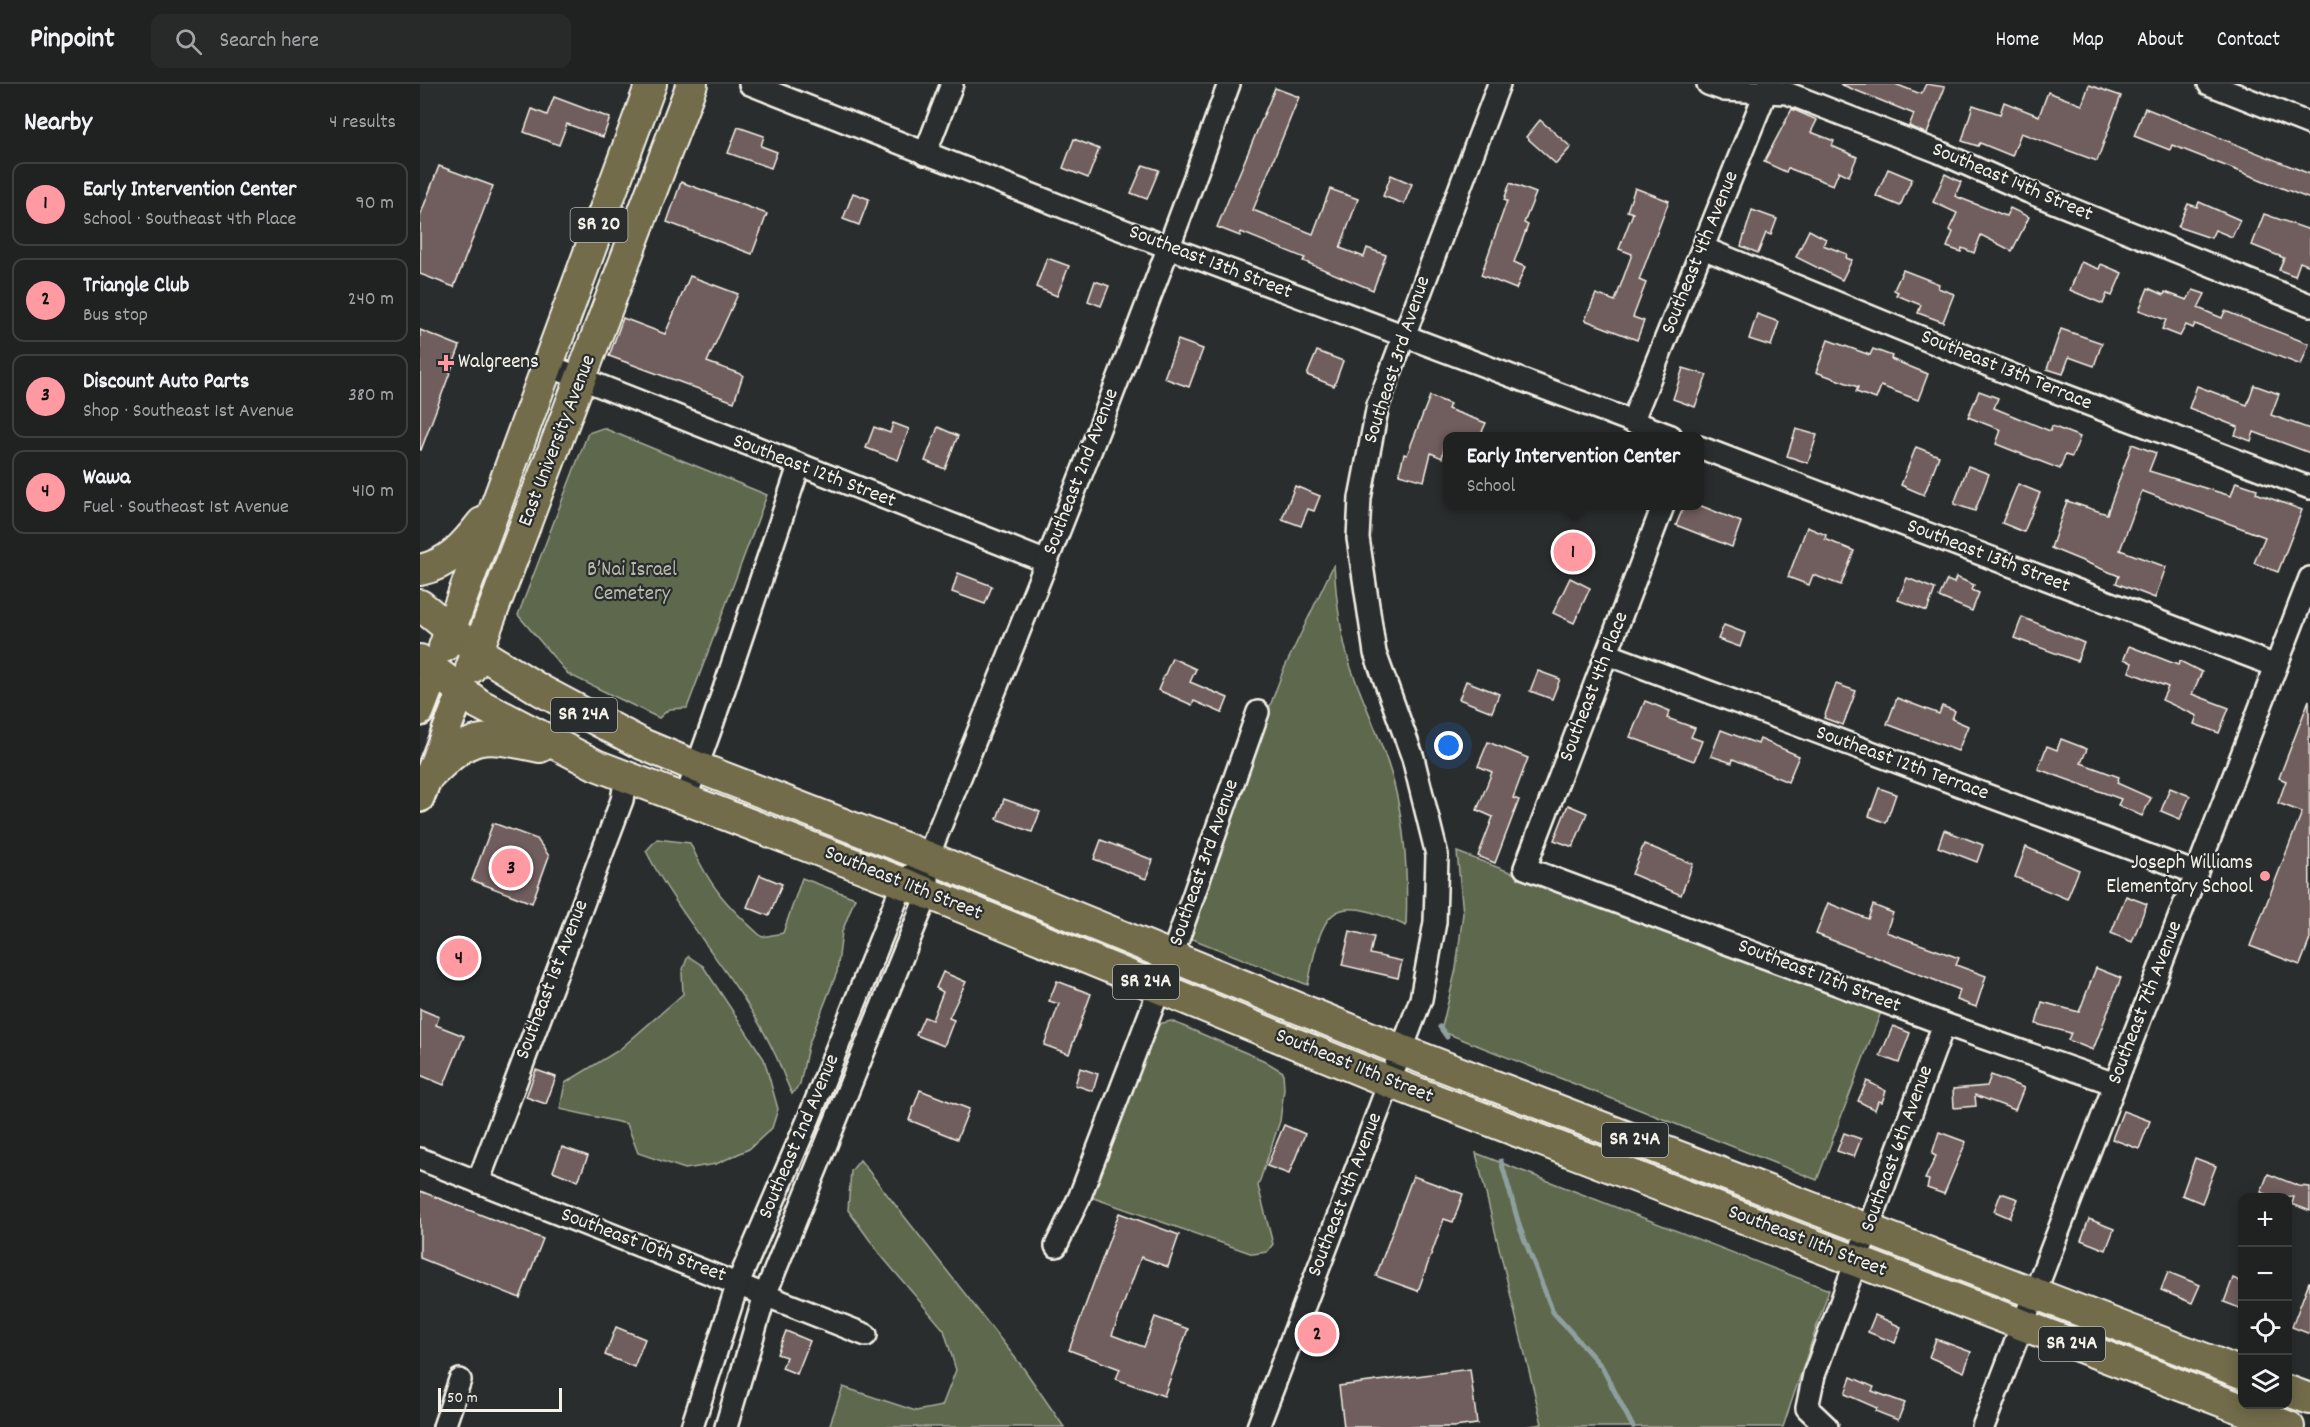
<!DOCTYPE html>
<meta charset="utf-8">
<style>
body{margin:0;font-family:Dekko,sans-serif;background:#282a2a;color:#f1f3f6}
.controls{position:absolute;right:18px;bottom:18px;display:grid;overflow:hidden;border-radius:12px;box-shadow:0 3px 15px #0003}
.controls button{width:54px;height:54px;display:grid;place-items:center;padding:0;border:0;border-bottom:2px solid #3d3f40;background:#202222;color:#f1f3f6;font:30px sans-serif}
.scale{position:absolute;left:18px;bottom:15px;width:124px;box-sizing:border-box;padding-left:6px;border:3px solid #f4f1e8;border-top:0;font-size:16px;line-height:21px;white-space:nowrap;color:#f4f1e8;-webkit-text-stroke:4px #2a2d2e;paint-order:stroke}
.you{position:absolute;left:1029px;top:662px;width:21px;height:21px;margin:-15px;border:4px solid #fff;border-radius:50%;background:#1a73e8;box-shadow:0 0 0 9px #1a73e833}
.badge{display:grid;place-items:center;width:39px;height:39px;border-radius:50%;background:#ff9aa2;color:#111;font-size:20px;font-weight:700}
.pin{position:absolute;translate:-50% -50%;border:3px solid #fff;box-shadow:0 2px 6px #0006}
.popup{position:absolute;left:1023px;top:348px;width:261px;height:78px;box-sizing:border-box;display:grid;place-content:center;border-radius:12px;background:#202222;filter:drop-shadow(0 2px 4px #0005);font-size:20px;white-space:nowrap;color:#a2a4a5}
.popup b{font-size:22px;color:#f1f3f6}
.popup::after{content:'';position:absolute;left:50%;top:100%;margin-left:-12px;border:12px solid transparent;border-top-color:#202222}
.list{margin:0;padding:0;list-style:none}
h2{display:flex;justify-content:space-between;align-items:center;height:78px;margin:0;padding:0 24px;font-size:26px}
h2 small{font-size:20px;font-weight:400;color:#a2a4a5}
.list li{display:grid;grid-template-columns:39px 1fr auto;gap:18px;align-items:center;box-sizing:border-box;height:84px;margin:0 12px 12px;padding:0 12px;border:2px solid #3d3f40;border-radius:12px}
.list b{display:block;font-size:22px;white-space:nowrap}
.list p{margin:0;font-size:20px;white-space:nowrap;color:#a2a4a5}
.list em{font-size:20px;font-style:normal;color:#a2a4a5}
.icon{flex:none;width:33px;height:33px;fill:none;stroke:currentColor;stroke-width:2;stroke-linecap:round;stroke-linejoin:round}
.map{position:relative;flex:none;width:1890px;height:1343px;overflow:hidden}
header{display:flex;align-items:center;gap:36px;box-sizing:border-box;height:84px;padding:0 30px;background:#202222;border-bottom:2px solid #3d3f40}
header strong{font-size:28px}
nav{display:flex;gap:33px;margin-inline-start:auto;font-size:21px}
.search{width:420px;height:54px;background:#282a2a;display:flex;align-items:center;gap:15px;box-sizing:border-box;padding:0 21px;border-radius:12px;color:#a2a4a5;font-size:22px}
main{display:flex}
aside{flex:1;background:#202222}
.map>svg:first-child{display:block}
.green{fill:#5d674e;stroke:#a8ac9b;stroke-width:1.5}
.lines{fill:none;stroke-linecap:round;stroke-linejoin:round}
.stream{stroke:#8e9f9e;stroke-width:5}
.building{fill:#705d5d;stroke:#f4f1e8;stroke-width:1.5}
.minor-casing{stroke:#f4f1e8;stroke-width:26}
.major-casing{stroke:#f4f1e8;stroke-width:32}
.highway-casing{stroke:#f4f1e8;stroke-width:34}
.minor{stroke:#2a2d2e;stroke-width:21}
.major{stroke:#726c4b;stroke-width:27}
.highway{stroke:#726c4b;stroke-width:30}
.poi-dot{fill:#ff9aa2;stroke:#2a2d2e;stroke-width:2}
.labels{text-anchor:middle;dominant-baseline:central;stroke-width:4.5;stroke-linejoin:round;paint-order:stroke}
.shield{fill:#2a2d2e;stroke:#b7b6b0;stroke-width:1.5}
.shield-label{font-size:20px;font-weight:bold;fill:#f4f1e8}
.street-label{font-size:21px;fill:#f4f1e8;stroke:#2a2d2e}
.poi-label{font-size:21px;fill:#f4f1e8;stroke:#2a2d2e;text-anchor:start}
.park-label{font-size:21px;fill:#b8baaa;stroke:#2a2d2e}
</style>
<header>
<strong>Pinpoint</strong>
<div class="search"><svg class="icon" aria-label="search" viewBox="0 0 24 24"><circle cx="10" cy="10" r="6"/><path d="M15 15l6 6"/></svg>Search here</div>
<nav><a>Home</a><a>Map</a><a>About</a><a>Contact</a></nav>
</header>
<main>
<aside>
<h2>Nearby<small>4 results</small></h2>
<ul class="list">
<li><span class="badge">1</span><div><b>Early Intervention Center</b><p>School · Southeast 4th Place</p></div><em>90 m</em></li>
<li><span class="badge">2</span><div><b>Triangle Club</b><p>Bus stop</p></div><em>240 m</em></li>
<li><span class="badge">3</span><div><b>Discount Auto Parts</b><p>Shop · Southeast 1st Avenue</p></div><em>380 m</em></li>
<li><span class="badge">4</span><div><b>Wawa</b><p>Fuel · Southeast 1st Avenue</p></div><em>410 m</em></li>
</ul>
</aside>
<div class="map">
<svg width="1890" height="1343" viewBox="0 0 1890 1343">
<rect width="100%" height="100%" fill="#2a2d2e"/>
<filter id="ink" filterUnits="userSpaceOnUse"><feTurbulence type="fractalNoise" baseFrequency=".0167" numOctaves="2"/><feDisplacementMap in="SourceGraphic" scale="12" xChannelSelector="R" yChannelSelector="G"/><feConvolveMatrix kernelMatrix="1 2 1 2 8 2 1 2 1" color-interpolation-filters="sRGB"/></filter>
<g filter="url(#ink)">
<g class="green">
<polygon points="183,344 347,411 267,624 249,625 239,634 148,590 98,531 168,349"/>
<path d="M914,480C916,516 920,550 931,584C945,623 964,660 974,700C986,747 988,794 986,842C910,806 902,826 888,901L770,854L768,843L863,587Z"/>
<path d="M237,755L270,759C290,803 306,821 342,853L363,849L382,794L435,814L422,848L417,888L388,962L380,1000L372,1010C365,996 361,982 354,968C320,896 262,838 226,767Z"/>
<polygon points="1037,768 1461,928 1397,1096 1021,947 1036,885 1043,829"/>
<polygon points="268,872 283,882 344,975 358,1025 352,1044 329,1065 296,1080 265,1085 218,1069 207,1040 140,1025 145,999 199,966 263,910 262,888"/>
<polygon points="751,937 843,976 863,988 864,1005 860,1037 838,1102 853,1160 847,1168 833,1170 665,1111 734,941"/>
<polygon points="1056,1069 1409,1206 1363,1343 1104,1343 1122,1340"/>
<polygon points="440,1076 604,1285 644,1343 409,1343 423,1303 496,1327 522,1322 536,1286 524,1246 459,1169 428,1126 431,1087"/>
</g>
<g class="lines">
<g class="stream">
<polyline points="1020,943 1027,953"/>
<polyline points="1081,1077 1100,1144 1133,1228 1182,1283 1213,1343"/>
</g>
</g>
<g class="building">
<polygon points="1420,0 1475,0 1501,10 1506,0 1525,3 1507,50 1489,42 1494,30"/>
<polygon points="1669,1 1701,12 1677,77 1601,49 1592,72 1560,59 1558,62 1542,57 1553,21 1580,30 1584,18 1619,32 1628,8 1662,21"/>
<polygon points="855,4 879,13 833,126 893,150 910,105 938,115 920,164 944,173 947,164 966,171 953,206 883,177 885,174 821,148 820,152 797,143"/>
<polygon points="134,13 190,34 183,53 147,40 139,61 104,48 112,25 127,31"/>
<polygon points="1725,24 1890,90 1890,115 1752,61 1750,66 1714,52"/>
<polygon points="1372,25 1397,36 1391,48 1414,57 1412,62 1437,73 1429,92 1419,87 1413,101 1368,84 1366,88 1344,78"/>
<polygon points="1120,36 1151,63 1136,80 1106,53"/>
<polygon points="318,43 344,52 341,62 357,68 351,84 308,69"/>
<polygon points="654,55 679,65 668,94 643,84"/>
<polygon points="723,81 739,86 727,115 711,109"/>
<polygon points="19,82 73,102 34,203 0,190 0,132"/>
<polygon points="1468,85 1492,95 1480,122 1456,112"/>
<polygon points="1525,90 1541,98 1535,112 1586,132 1590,124 1609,133 1592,167 1561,151 1554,169 1542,164 1541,168 1527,163 1533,148 1529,146 1537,129 1513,118"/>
<polygon points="971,91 992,100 984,120 963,112"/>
<polygon points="261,98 347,130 332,170 247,138"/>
<polygon points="1090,99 1116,109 1104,139 1108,141 1094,178 1105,183 1096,205 1061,191 1087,117 1084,116"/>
<polygon points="1215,104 1249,117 1219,196 1226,199 1213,233 1224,237 1217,256 1165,236 1176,210 1195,217 1212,170 1199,165 1213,129 1207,127"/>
<polygon points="433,109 449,115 439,141 423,135"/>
<polygon points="1779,118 1820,136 1812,153 1795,146 1791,154 1758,143 1768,120 1777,123"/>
<polygon points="1332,126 1357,135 1351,151 1346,149 1338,169 1321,162"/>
<polygon points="1844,130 1890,146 1890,182 1880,178 1875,192 1859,186 1864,174 1832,161"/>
<polygon points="1389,146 1406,155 1403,161 1427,170 1426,174 1432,176 1422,196 1376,173"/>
<polygon points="627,174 649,182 637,212 616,203"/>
<polygon points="1661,178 1679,185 1681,180 1702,189 1692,212 1687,210 1683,220 1650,206"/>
<polygon points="1483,186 1519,200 1518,204 1534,210 1523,238 1498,229 1501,221 1476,211 1478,208 1474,206"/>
<polygon points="270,192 318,210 287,278 323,291 314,318 189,272 203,234 245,250"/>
<polygon points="675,197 689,202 681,222 668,217"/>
<polygon points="1728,204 1744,211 1745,208 1767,216 1773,206 1785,210 1778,224 1802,234 1805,227 1889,260 1881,281 1775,240 1773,244 1766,241 1760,252 1742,245 1746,236 1719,226"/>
<polygon points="1337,230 1359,238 1351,262 1329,255"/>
<polygon points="1641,245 1682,259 1674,282 1649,273 1643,290 1627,285"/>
<polygon points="0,246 40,262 1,366 0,366"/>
<polygon points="758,256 783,265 769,303 744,294"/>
<polygon points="1408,256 1450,271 1453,265 1472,272 1471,275 1508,290 1498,316 1461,302 1456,315 1436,308 1438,303 1396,288"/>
<polygon points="897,267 923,277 914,302 887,291"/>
<polygon points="1263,284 1287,291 1275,323 1253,315"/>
<polygon points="1834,301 1859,310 1851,331 1890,345 1890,369 1834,348 1831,357 1815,351 1818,343 1769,324 1777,302 1827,321"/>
<polygon points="1559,307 1578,314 1574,324 1630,347 1632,342 1660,353 1652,373 1645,371 1640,385 1576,360 1581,346 1548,333"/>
<polygon points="1010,312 1030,320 1028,325 1066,339 1060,352 1027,352 1022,374 1011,369 1004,397 979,390 984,370 987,371"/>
<polygon points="473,339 489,345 478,376 446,364 454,343 470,349"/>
<polygon points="518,343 538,352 525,385 505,377"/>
<polygon points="1376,345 1397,351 1388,379 1367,372"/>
<polygon points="1712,360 1736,369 1729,387 1811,412 1816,398 1837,405 1836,409 1882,426 1858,488 1834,479 1845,453 1722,407 1700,466 1746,483 1735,514 1696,499 1699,492 1631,464 1647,417 1687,430"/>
<polygon points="1496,363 1519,372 1504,411 1481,401"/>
<polygon points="1548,382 1569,390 1555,427 1534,420"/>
<polygon points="1598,400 1620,409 1604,448 1582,439"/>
<polygon points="875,402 900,412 894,427 888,425 881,442 862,435"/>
<polygon points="1279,421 1321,438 1312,463 1256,441 1264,422"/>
<polygon points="1387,443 1406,451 1405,455 1434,467 1421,501 1393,491 1389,501 1368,493"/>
<polygon points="538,489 572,502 565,520 532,508"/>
<polygon points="1536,493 1554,501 1552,506 1559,509 1552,527 1519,513 1527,496 1534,499"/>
<polygon points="1150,494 1170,504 1154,539 1133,529"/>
<polygon points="1487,494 1515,505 1507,527 1478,516"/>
<polygon points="1602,533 1664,559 1657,577 1594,554"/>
<polygon points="1304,541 1325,549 1320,563 1298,555"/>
<polygon points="1709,562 1758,581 1760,577 1782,588 1772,610 1809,624 1799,649 1774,640 1777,632 1742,616 1748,603 1709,588 1712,579 1704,575"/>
<polygon points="752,574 776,585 770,598 808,614 802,629 774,617 772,621 738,606"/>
<polygon points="1118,587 1140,595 1132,615 1110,607"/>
<polygon points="1046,597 1079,610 1072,628 1039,615"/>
<polygon points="1416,600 1436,607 1423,641 1404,634"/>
<polygon points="1477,614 1519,630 1522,622 1535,627 1532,635 1548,642 1538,667 1467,640"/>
<polygon points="1889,616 1890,855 1880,881 1830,862 1882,728 1858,719 1866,697 1859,694"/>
<polygon points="1225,617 1250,627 1247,634 1275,644 1271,653 1282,657 1274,677 1210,653"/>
<polygon points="1301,646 1338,660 1340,655 1379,672 1368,698 1313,675 1312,679 1291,672"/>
<polygon points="1641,655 1667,665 1661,679 1699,693 1697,699 1731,714 1722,732 1698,721 1701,715 1618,685 1627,662 1637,666"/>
<polygon points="1068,658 1108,674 1093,714 1099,716 1075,779 1058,772 1073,733 1057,726 1072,688 1058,682"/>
<polygon points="1459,704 1476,710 1466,739 1449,732"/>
<polygon points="1750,704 1770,712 1760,735 1741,727"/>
<polygon points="584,715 620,728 612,748 577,735"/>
<polygon points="1148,721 1167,729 1153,763 1134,756"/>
<polygon points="73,739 117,755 129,772 112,819 52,796"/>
<polygon points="1524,746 1563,761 1557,778 1518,763"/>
<polygon points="681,756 733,776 726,795 674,775"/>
<polygon points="1224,760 1273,780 1261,811 1212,790"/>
<polygon points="1606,763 1659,786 1647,815 1595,793"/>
<polygon points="340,791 362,800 349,832 327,823"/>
<polygon points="1706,812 1727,820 1712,858 1691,849"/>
<polygon points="1408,819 1448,835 1453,821 1473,829 1466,848 1539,874 1536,881 1566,892 1556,923 1537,916 1540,906 1396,850"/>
<polygon points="930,847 954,853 950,870 982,877 978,894 922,881"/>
<polygon points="1676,884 1701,894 1673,966 1648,956 1651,949 1616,940 1622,918 1659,928"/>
<polygon points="523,888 546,898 529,934 534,936 524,962 496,951 504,933 512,936 523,908 516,904"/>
<polygon points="637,897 671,910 649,970 624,961 639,920 629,917"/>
<polygon points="0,925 19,933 16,941 44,952 24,1001 0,991"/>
<polygon points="1473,942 1490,949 1479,979 1460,972"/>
<polygon points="660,984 678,990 673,1007 655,1001"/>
<polygon points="116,986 136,993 126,1020 106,1013"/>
<polygon points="1571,991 1604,1004 1595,1026 1555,1011 1556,1022 1534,1024 1533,1005 1567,1002"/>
<polygon points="1447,997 1466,1007 1462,1018 1458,1017 1455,1026 1438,1017"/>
<polygon points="500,1006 549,1025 537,1055 489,1036"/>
<polygon points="1703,1027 1730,1037 1719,1065 1692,1055"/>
<polygon points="864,1041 885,1050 869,1090 847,1082"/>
<polygon points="1519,1048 1546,1058 1524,1110 1507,1104 1509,1096 1505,1095 1516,1072 1512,1070"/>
<polygon points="1424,1049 1441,1055 1434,1073 1417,1067"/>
<polygon points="142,1063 168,1072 158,1097 133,1087"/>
<polygon points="1775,1074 1796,1082 1782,1119 1762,1111"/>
<polygon points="1848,1090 1879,1102 1890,1103 1890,1127 1872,1120 1874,1113 1854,1113 1841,1108"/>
<polygon points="993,1092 1043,1110 1033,1138 1024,1135 998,1207 956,1192"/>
<polygon points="0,1107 123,1155 100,1214 0,1174"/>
<polygon points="1581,1109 1598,1115 1590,1134 1574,1127"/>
<polygon points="699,1129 759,1151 748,1183 721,1173 692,1251 724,1263 735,1233 768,1245 744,1312 696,1295 700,1285 649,1266"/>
<polygon points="1669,1135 1694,1145 1686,1166 1661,1156"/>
<polygon points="1748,1188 1780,1201 1772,1219 1741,1206"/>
<polygon points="1813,1194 1822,1198 1822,1225 1804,1218"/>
<polygon points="1889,1198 1890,1198 1890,1250 1872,1243"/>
<polygon points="1455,1231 1481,1243 1475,1259 1448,1248"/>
<polygon points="196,1243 225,1255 214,1283 185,1271"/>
<polygon points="366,1247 390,1257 377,1290 362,1284 366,1273 357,1270"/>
<polygon points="1516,1255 1551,1268 1544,1288 1509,1273"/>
<polygon points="1050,1285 1057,1340 1034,1343 924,1343 919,1302"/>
<polygon points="1431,1293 1454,1303 1452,1307 1485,1319 1478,1336 1455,1327 1457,1324 1425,1310"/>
</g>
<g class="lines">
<defs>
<g id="minor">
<polyline points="330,0 684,139 1251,352"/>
<polyline points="1288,0 1305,6 1367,9 1519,68 1609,108 1890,221"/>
<polyline points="1789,0 1890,40"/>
<polyline points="505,70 532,0"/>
<polyline points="1283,164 1607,297 1890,404"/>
<polyline points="127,281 627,478"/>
<polyline points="1212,338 1349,0"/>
<polyline points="1279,363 1856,582"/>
<polyline points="1243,422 1105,784 1524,940 1695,1000"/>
<polyline points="1187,570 1776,789"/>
<polyline points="265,716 293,638 379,382"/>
<polyline points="0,1075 446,1251"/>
<polyline points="58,1098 202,716 206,693"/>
<polyline points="636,1162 660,1112 752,872 838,628"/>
<polyline points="24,1343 40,1296"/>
<polyline points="272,1343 318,1199 389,1034 483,799 491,791"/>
<path d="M306,1343L345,1211L508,809V773L515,755C617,504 717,254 809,0"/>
<polyline points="838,1343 1001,915 1015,838 1017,771 993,674 955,569 938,454 940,414 958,321 1079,0"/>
<polyline points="1407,1343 1387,1324 1394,1291 1524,940"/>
<polyline points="1563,1343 1890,494"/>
</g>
<g id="major">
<polyline points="0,628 15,589"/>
<polyline points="0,714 41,609"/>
</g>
<g id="highway">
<path d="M0,486C29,480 45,461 62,439"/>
<polyline points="0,521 57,567 122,607 222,660 277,683 508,773 981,966 1822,1289"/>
<polyline points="24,563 231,0"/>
<polyline points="0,576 59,620 176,681 483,799 969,998 1869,1343"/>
<polyline points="51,584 272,0"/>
<path d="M9,692C54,648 60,651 120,663"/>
<polyline points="1868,1307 1890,1315"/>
</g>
</defs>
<use href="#minor" class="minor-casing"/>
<use href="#major" class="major-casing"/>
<use href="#highway" class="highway-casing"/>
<use href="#minor" class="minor"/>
<use href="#major" class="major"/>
<use href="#highway" class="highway"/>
</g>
</g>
<g class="poi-dot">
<path d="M23 270h6v6h6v6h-6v6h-6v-6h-6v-6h6z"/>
<circle cx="1845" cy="792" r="6"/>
</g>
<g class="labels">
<g class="shield">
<rect x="150.5" y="124" width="57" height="34" rx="4.5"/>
<rect x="131" y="614" width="66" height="34" rx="4.5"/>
<rect x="693" y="881" width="66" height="34" rx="4.5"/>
<rect x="1182" y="1039" width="66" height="34" rx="4.5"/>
<rect x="1619" y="1243" width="66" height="34" rx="4.5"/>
</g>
<g class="shield-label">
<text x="179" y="141">SR 20</text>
<text x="164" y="631">SR 24A</text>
<text x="726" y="898">SR 24A</text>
<text x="1215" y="1056">SR 24A</text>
<text x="1652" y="1260">SR 24A</text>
</g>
<g class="street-label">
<text transform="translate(1592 99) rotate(23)">Southeast 14th Street</text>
<text transform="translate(1281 169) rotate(-68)">Southeast 4th Avenue</text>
<text transform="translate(790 179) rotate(21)">Southeast 13th Street</text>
<text transform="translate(978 276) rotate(-72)">Southeast 3rd Avenue</text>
<text transform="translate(1586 287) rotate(22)">Southeast 13th Terrace</text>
<text transform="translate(138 357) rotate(-69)">East University Avenue</text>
<text transform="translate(394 388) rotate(21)">Southeast 12th Street</text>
<text transform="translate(662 388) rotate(-69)">Southeast 2nd Avenue</text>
<text transform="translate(1568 473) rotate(21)">Southeast 13th Street</text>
<text transform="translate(1175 603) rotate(-69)">Southeast 4th Place</text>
<text transform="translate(1482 680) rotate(20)">Southeast 12th Terrace</text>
<text transform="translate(785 779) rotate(-71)">Southeast 3rd Avenue</text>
<text transform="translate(483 800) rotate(22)">Southeast 11th Street</text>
<text transform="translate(1399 893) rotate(21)">Southeast 12th Street</text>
<text transform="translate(133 896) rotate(-69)">Southeast 1st Avenue</text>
<text transform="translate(1726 919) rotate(-69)">Southeast 7th Avenue</text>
<text transform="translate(934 983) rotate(22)">Southeast 11th Street</text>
<text transform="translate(380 1053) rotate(-67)">Southeast 2nd Avenue</text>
<text transform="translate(1478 1065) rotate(-70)">Southeast 6th Avenue</text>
<text transform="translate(926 1111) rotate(-69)">Southeast 4th Avenue</text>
<text transform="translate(1387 1158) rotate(21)">Southeast 11th Street</text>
<text transform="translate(223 1162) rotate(21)">Southeast 10th Street</text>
</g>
<g class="poi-label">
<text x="38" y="279">Walgreens</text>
<text x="1833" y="780" text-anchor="end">Joseph Williams<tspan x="1833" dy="24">Elementary School</tspan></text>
</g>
<g class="park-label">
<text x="212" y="487">B’Nai Israel<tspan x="212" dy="24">Cemetery</tspan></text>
</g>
</g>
</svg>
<div class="controls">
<button>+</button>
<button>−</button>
<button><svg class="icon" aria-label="locate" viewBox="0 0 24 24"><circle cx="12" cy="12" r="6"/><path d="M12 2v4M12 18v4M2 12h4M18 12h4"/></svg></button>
<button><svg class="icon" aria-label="layers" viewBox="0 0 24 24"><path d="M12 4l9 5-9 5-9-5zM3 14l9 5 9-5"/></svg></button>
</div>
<div class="scale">50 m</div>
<div class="you"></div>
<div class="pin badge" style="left:1153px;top:468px">1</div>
<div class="popup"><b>Early Intervention Center</b>School</div>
<div class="pin badge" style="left:897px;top:1250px">2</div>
<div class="pin badge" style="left:91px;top:784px">3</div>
<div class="pin badge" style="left:39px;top:874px">4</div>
</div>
</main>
